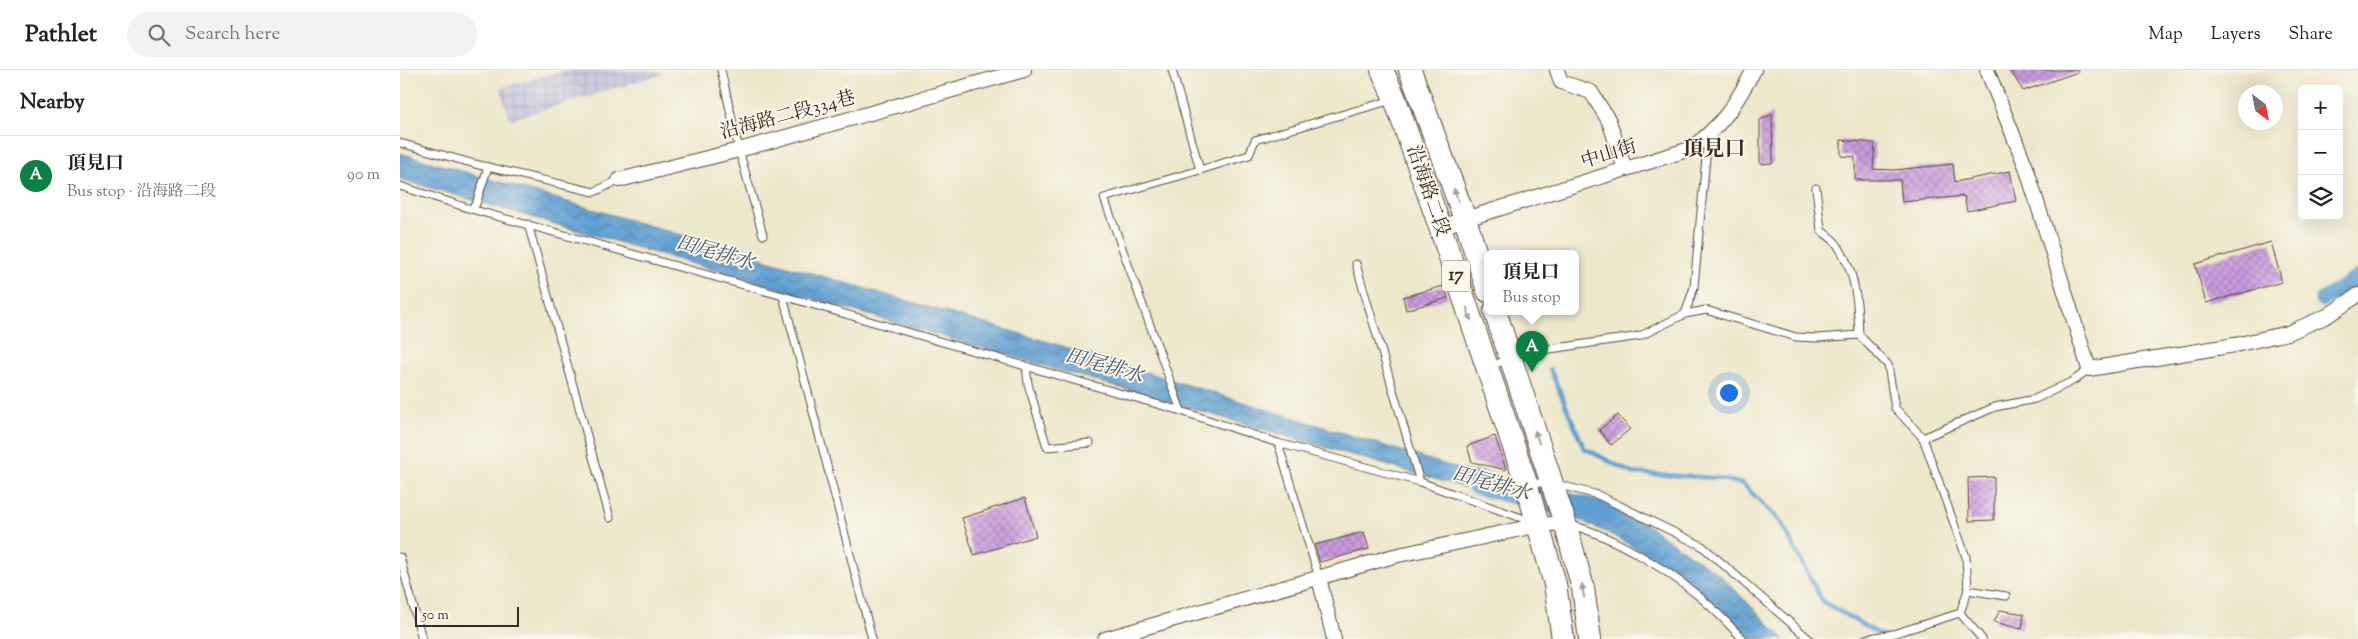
<!DOCTYPE html>
<meta charset="utf-8">
<style>
body{margin:0;font-family:"Sorts Mill Goudy","Noto Serif TC",serif;background:#f2f2f2;color:#202124}
.controls{position:absolute;right:15px;top:15px;display:grid;overflow:hidden;border-radius:8px;box-shadow:0 5px 20px #0002}
.controls button{width:45px;height:45px;display:grid;place-items:center;padding:0;border:0;border-bottom:1px solid #e0e0e0;background:#fff;color:#202124;font:25px sans-serif}
.compass{position:absolute;left:1838px;top:15px;width:45px;height:45px;border-radius:50%;background:#fff;box-shadow:0 5px 20px #0002;rotate:148deg}
.scale{position:absolute;left:15px;bottom:12px;width:104px;box-sizing:border-box;padding-left:5px;border:2px solid #3b2a1e;border-top:0;font-size:14px;line-height:18px;white-space:nowrap;color:#3b2a1e;-webkit-text-stroke:4px #fbf7ec;paint-order:stroke}
.you{position:absolute;left:1328px;top:322px;width:18px;height:18px;margin:-12px;border:4px solid #fff;border-radius:50%;background:#1a73e8;box-shadow:0 0 0 8px #1a73e833}
.badge{display:grid;place-items:center;width:32px;height:32px;border-radius:50%;background:#0b8043;color:#fff;font-size:16px;font-weight:700}
.pin{position:absolute;translate:-50% -41px;filter:drop-shadow(0 1px 2px #0008)}
.pin::after{content:'';position:absolute;top:26px;width:18px;height:15px;background:inherit;clip-path:polygon(0 0,100% 0,50% 100%)}
.popup{position:absolute;left:1084px;top:180px;width:95px;height:65px;box-sizing:border-box;display:grid;place-content:center;border-radius:8px;background:#fff;filter:drop-shadow(0 1px 4px #0005);font-size:16px;white-space:nowrap;color:#757577}
.popup b{font-size:19px;color:#202124}
.popup::after{content:'';position:absolute;left:50%;top:100%;margin-left:-10px;border:10px solid transparent;border-top-color:#fff}
.list{margin:0;padding:0;list-style:none}
h2{display:flex;justify-content:space-between;align-items:center;height:65px;margin:0;padding:0 20px;font-size:21px}
h2 small{font-size:16px;font-weight:400;color:#757577}
.list li{display:grid;grid-template-columns:32px 1fr auto;gap:15px;align-items:center;box-sizing:border-box;height:80px;padding:0 20px;border-top:1px solid #e0e0e0}
.list b{display:block;font-size:19px;white-space:nowrap}
.list p{margin:0;font-size:16px;white-space:nowrap;color:#757577}
.list em{font-size:16px;font-style:normal;color:#757577}
.icon{flex:none;width:28px;height:28px;fill:none;stroke:currentColor;stroke-width:2;stroke-linecap:round;stroke-linejoin:round}
.map{position:relative;flex:none;width:1958px;height:569px;overflow:hidden}
header{display:flex;align-items:center;gap:30px;box-sizing:border-box;height:70px;padding:0 25px;background:#fff;border-bottom:1px solid #e0e0e0}
header strong{font-size:24px}
nav{display:flex;gap:28px;margin-inline-start:auto;font-size:18px}
.search{width:350px;height:45px;background:#f2f2f2;display:flex;align-items:center;gap:12px;box-sizing:border-box;padding:0 18px;border-radius:28px;color:#757577;font-size:19px}
main{display:flex}
aside{flex:1;background:#fff}
.map>svg:first-child{display:block}
.industrial{fill:url(#industrial-grid)}
.water{fill:url(#water-waves);stroke:#4d6478}
.lines{fill:none;stroke-linecap:round;stroke-linejoin:round}
.stream{stroke:#5f9fd2;stroke-width:4.5}
.canal{stroke:#5f9fd2;stroke-width:15}
.river{stroke:#5f9fd2;stroke-width:25}
.building{fill:url(#building-cross-hatch)}
.lane-casing{stroke:#564638;stroke-width:9}
.street-casing{stroke:#564638;stroke-width:16}
.primary-casing{stroke:#564638;stroke-width:24}
.lane{stroke:#fff;stroke-width:7}
.street{stroke:#fff;stroke-width:14}
.primary{stroke:#fff;stroke-width:22}
.oneway{fill:#a79f9a}
.labels{text-anchor:middle;dominant-baseline:central;stroke-width:4;stroke-linejoin:round;paint-order:stroke}
.shield{fill:#fbf7ec;stroke:#75685c;stroke-width:1}
.shield-label{font-size:18px;font-weight:bold;fill:#3b2a1e}
.street-label{font-size:19px;fill:#3b2a1e;stroke:#fbf7ec}
.water-label{font-size:20px;font-style:italic;fill:#495966;stroke:#fbf7ec}
.quarter-label{font-size:21px;font-weight:bold;fill:#3b2a1e;stroke:#fbf7ec}
</style>
<header>
<strong>Pathlet</strong>
<div class="search"><svg class="icon" aria-label="search" viewBox="0 0 24 24"><circle cx="10" cy="10" r="6"/><path d="M15 15l6 6"/></svg>Search here</div>
<nav><a>Map</a><a>Layers</a><a>Share</a></nav>
</header>
<main>
<aside>
<h2>Nearby<small></small></h2>
<ul class="list">
<li><span class="badge">A</span><div><b>頂見口</b><p>Bus stop · 沿海路二段</p></div><em>90 m</em></li>
</ul>
</aside>
<div class="map">
<svg width="1958" height="569" viewBox="0 0 1958 569">
<defs>
<pattern id="industrial-grid" width="8" height="8" patternUnits="userSpaceOnUse" patternTransform="scale(1.25)"><rect width="8" height="8" fill="#c2c2dc"/><path d="M0 4h8M4 0v8" fill="none" stroke="#a8a7bc"/></pattern>
<pattern id="water-waves" width="16" height="10" patternUnits="userSpaceOnUse" patternTransform="scale(1.25)"><rect width="16" height="10" fill="#5f9fd2"/><path d="M0 5q4-4 8 0t8 0" fill="none" stroke="#5082aa"/></pattern>
<pattern id="building-cross-hatch" width="8" height="8" patternUnits="userSpaceOnUse" patternTransform="scale(1.25)"><rect width="8" height="8" fill="#ca9be0"/><path d="M0 0l8 8M0 8l8-8" fill="none" stroke="#a57fb5"/></pattern>
</defs>
<rect width="100%" height="100%" fill="#fbf7ec"/>
<filter id="ink" filterUnits="userSpaceOnUse"><feTurbulence type="fractalNoise" baseFrequency=".02" numOctaves="2"/><feDisplacementMap in="SourceGraphic" scale="10" xChannelSelector="R" yChannelSelector="G"/><feConvolveMatrix kernelMatrix="1 2 1 2 8 2 1 2 1" color-interpolation-filters="sRGB"/></filter>
<filter id="wash" filterUnits="userSpaceOnUse"><feTurbulence type="fractalNoise" baseFrequency=".0096" numOctaves="4" result="noise"/><feDisplacementMap in="SourceGraphic" scale="20" xChannelSelector="R" yChannelSelector="G"/><feGaussianBlur stdDeviation="1.12" result="paint"/><feColorMatrix in="noise" values="0 0 0 0 0 0 0 0 0 0 0 0 0 0 0 0 0 1.4 0 .05"/><feComposite in="paint" operator="in"/></filter>
<g filter="url(#wash)">
<rect width="100%" height="100%" fill="#ede7cb"/>
<polygon class="industrial" points="166,0 249,0 263,4 110,50 100,18"/>
<g class="water">
<polygon points="0,83 652,273 1066,401 1109,412 1114,432 0,109"/>
<path d="M1174,428L1205,433L1232,445L1321,506L1384,569H1350C1301,521 1246,477 1181,451Z"/>
</g>
<g class="lines">
<polyline class="stream" points="1150,299 1184,378 1232,403 1317,408 1343,414 1380,451 1423,532 1488,569"/>
<polyline class="canal" points="1922,230 1958,207"/>
<polyline class="river" points="1078,413 1209,445"/>
</g>
<g id="blocks">
<g class="building">
<polygon points="1610,0 1677,0 1678,2 1623,21"/>
<polygon points="1372,44 1373,93 1360,94 1360,50"/>
<polygon points="1441,70 1475,73 1473,99 1494,100 1553,94 1555,112 1610,101 1616,131 1567,141 1564,126 1502,132 1500,110 1455,110 1455,87 1441,86"/>
<polygon points="1871,172 1882,212 1806,233 1795,194"/>
<polygon points="1044,216 1048,228 1006,240 1003,227"/>
<polygon points="1218,345 1230,359 1211,375 1199,360"/>
<polygon points="1095,366 1106,400 1072,392 1067,376"/>
<polygon points="1594,407 1594,450 1569,451 1568,408"/>
<polygon points="625,428 636,466 574,485 562,448"/>
<polygon points="964,462 969,479 920,492 915,475"/>
<polygon points="1600,540 1624,544 1622,559 1594,552"/>
</g>
</g>
</g>
<g filter="url(#ink)">
<use href="#blocks" fill-opacity="0" stroke="#564638" stroke-width="1"/>
<g class="lines">
<defs>
<g id="lane">
<polyline points="321,0 339,80 363,165"/>
<polyline points="772,0 800,100 704,128 781,341"/>
<polyline points="0,73 75,94 194,122 219,110"/>
<polyline points="800,100 849,85 855,70 992,30"/>
<polyline points="0,116 71,139 383,226 781,341 878,373 1020,412 1133,452"/>
<path d="M1416,118L1421,160C1426,165 1435,170 1438,176C1456,203 1458,234 1459,265"/>
<polyline points="71,139 76,134 88,97"/>
<polyline points="128,154 210,448"/>
<polyline points="956,194 1020,412"/>
<polyline points="383,226 472,569"/>
<polyline points="1285,244 1294,217 1308,66"/>
<polyline points="626,296 628,314 647,377 690,373"/>
<polyline points="1089,296 1136,281 1240,266 1285,244 1306,240 1396,267 1417,268 1459,265 1488,295 1495,338 1523,368"/>
<polyline points="878,373 919,508"/>
<polyline points="1129,413 1152,413 1198,425 1302,476 1409,569"/>
<path d="M1170,455C1209,464 1265,498 1296,524C1313,537 1328,554 1343,569"/>
<polyline points="0,487 22,569"/>
<polyline points="1606,526 1568,520 1566,487 1523,368 1595,337 1635,329 1673,311 1689,299"/>
<polyline points="1560,543 1582,569"/>
<polyline points="1465,569 1493,564 1560,543 1568,520"/>
</g>
<g id="street">
<polyline points="1157,0 1161,12 1191,22 1209,51 1225,99"/>
<polyline points="1587,0 1626,97 1689,299 1835,275 1888,263 1927,246 1958,225"/>
<polyline points="219,110 339,80 624,0"/>
<path d="M1040,157L1290,79C1324,54 1334,36 1354,0"/>
<polyline points="919,508 934,569"/>
<polyline points="705,569 994,486 1139,455 1165,453"/>
</g>
<g id="primary">
<polyline points="982,0 995,29 1040,157 1126,413 1155,514 1163,569"/>
<polyline points="1010,0 1065,149 1088,221"/>
<polyline points="1095,241 1165,453 1183,518 1190,569"/>
</g>
</defs>
<use href="#lane" class="lane-casing"/>
<use href="#street" class="street-casing"/>
<use href="#primary" class="primary-casing"/>
<use href="#lane" class="lane"/>
<use href="#street" class="street"/>
<use href="#primary" class="primary"/>
</g>
<defs><path id="oneway-solid" d="M-6-.8H1V-3.2L6.5 0L1 3.2V.8H-6Z" transform="scale(1.25)"/></defs>
<g class="oneway">
<use href="#oneway-solid" transform="translate(1056 125) rotate(-110)"/>
<use href="#oneway-solid" transform="translate(1069 244) rotate(72)"/>
<use href="#oneway-solid" transform="translate(1137 367) rotate(-109)"/>
<use href="#oneway-solid" transform="translate(1183 521) rotate(-100)"/>
</g>
</g>
<g class="labels">
<rect class="shield" x="1042" y="190.5" width="28" height="31" rx="4"/>
<g class="shield-label">
<text x="1056" y="206">17</text>
</g>
<g class="street-label">
<text transform="translate(388 46) rotate(-15)">沿海路二段334巷</text>
<text transform="translate(1209 85) rotate(-17)">中山街</text>
<text transform="translate(1027 121) rotate(71)">沿海路二段</text>
</g>
<g class="water-label">
<text transform="translate(315 184) rotate(16)">田尾排水</text>
<text transform="translate(704 297) rotate(16)">田尾排水</text>
<text transform="translate(1091 415) rotate(16)">田尾排水</text>
</g>
<g class="quarter-label">
<text x="1314" y="80">頂見口</text>
</g>
</g>
</svg>
<div class="controls">
<button>+</button>
<button>−</button>
<button><svg class="icon" aria-label="layers" viewBox="0 0 24 24"><path d="M12 4l9 5-9 5-9-5zM3 14l9 5 9-5"/></svg></button>
</div>
<svg class="compass" viewBox="-18 -18 36 36"><path d="M0-13l5 13h-10z" fill="#e53935"/><path d="M0 13l5-13h-10z" fill="#757577"/></svg>
<div class="scale">50 m</div>
<div class="you"></div>
<div class="pin badge" style="left:1132px;top:302px">A</div>
<div class="popup"><b>頂見口</b>Bus stop</div>
</div>
</main>
